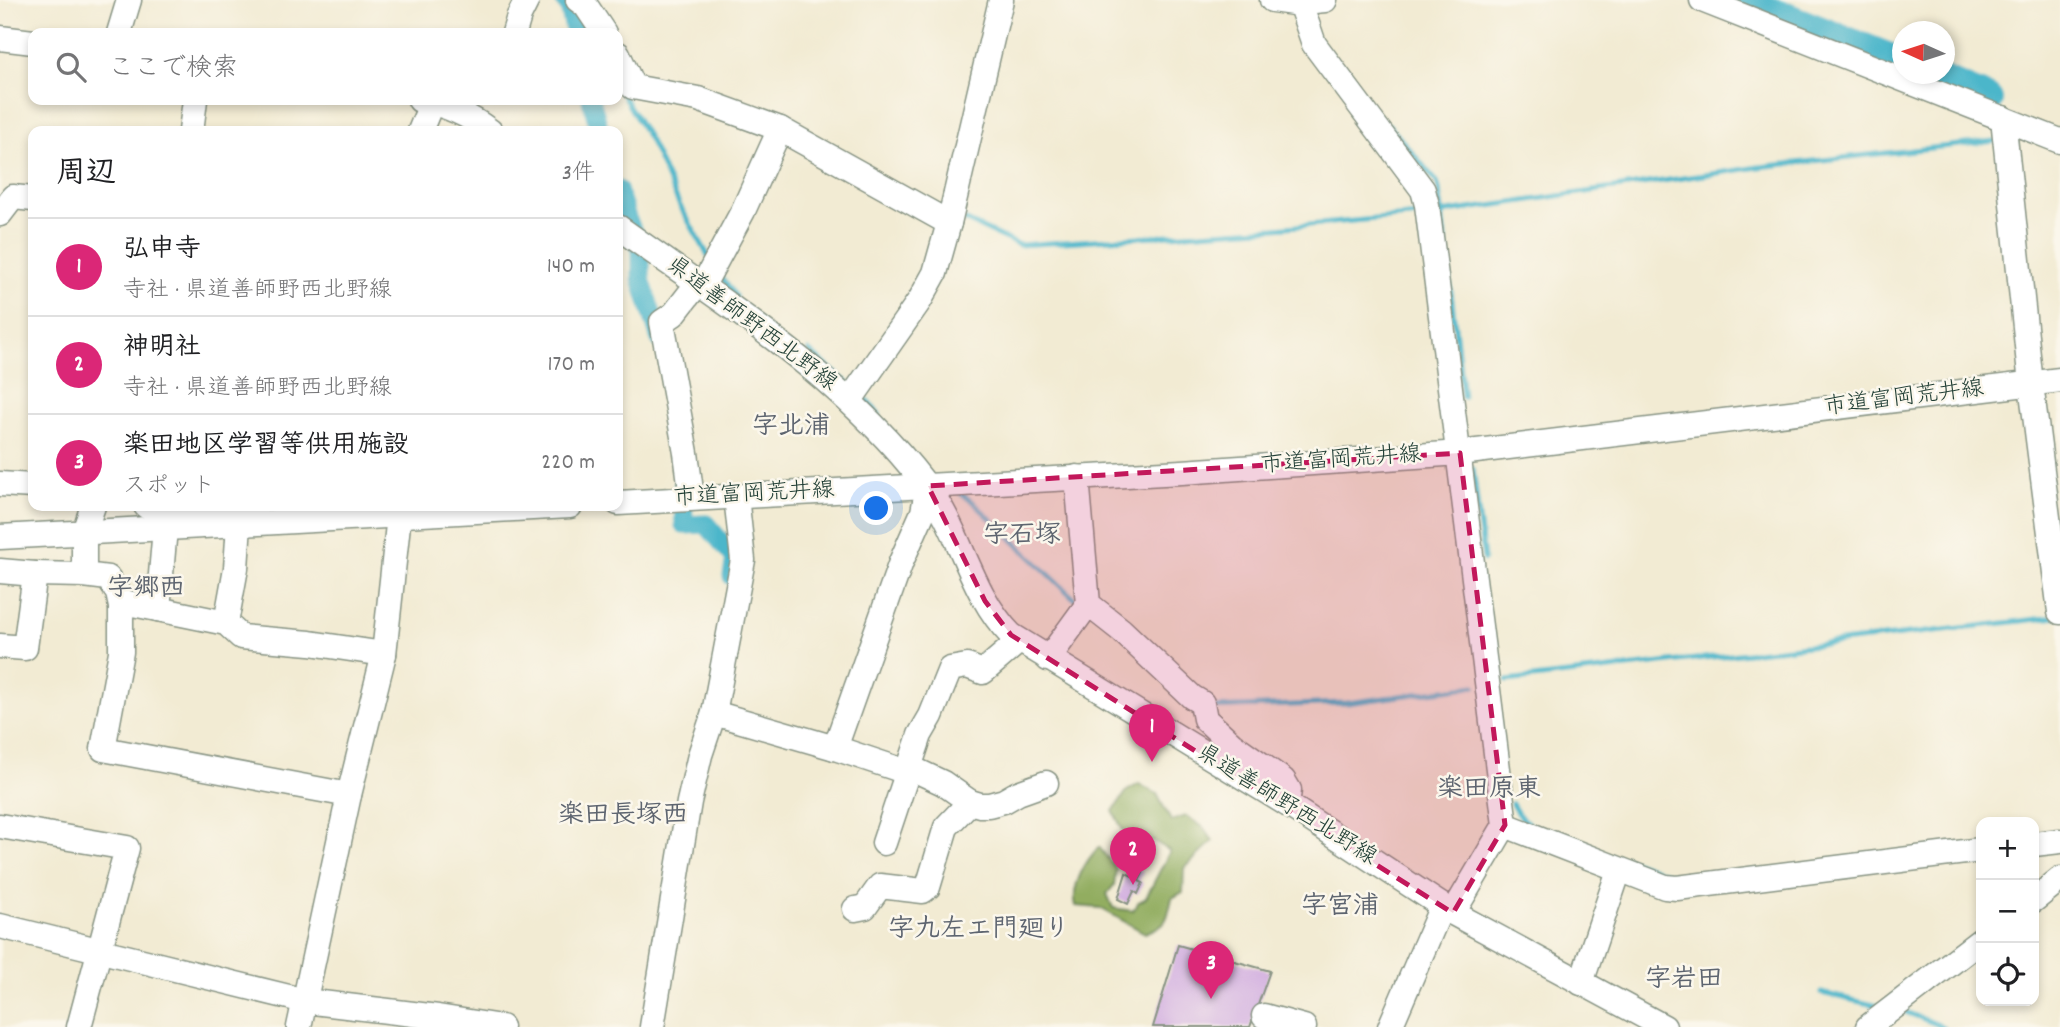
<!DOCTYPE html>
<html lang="ja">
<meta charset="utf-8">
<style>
body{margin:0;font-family:Dekko,"Klee One",sans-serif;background:#f6f6f6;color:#202124}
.controls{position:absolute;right:21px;bottom:21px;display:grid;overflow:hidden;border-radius:14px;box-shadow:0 4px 10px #0003}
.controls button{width:63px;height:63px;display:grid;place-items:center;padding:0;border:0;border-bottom:2px solid #e0e0e0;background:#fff;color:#202124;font:35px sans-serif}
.compass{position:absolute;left:1892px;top:21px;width:63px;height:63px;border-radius:50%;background:#fff;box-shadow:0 4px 10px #0003;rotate:273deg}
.you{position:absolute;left:877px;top:509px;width:24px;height:24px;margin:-18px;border:5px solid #fff;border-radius:50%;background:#1a73e8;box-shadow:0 0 0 10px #1a73e833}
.badge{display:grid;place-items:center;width:46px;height:46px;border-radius:50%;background:#db2777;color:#fff;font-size:23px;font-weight:700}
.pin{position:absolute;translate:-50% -58px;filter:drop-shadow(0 2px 4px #0008)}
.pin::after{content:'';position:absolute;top:37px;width:24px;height:21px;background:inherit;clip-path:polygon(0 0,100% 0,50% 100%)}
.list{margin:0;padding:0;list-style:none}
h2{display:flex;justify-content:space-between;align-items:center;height:91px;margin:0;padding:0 28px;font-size:30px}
h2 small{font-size:23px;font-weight:400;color:#757577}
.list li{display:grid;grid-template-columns:46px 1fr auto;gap:21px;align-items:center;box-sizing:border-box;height:98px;padding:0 28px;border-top:2px solid #e0e0e0}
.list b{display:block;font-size:26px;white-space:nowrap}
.list p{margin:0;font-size:23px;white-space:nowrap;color:#757577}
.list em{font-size:23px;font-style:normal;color:#757577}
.icon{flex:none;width:38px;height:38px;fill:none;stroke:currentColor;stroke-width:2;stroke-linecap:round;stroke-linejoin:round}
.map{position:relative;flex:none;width:2060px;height:1027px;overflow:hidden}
.search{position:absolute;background:#fff;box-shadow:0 4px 10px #0003;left:28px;top:28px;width:595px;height:77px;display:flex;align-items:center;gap:18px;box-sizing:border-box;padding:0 24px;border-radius:14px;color:#757577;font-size:26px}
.panel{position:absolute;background:#fff;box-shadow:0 4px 10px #0003;left:28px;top:126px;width:595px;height:385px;border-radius:14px}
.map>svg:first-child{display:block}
.forest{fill:#92ad60;stroke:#58754a;stroke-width:2}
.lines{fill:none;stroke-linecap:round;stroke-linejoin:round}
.stream{stroke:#4cb6ca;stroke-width:5}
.canal{stroke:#4cb6ca;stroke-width:19}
.river{stroke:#4cb6ca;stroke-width:32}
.building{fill:#d3b0e0}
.minor-casing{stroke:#889484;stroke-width:27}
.minor{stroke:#fff;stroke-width:24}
.marked{fill:#c2185b;fill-opacity:0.2;stroke:#c2185b;stroke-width:5;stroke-dasharray:14 9;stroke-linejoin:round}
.labels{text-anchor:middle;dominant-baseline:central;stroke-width:5;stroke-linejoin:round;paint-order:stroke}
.street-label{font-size:23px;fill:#1f3d34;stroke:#fbf7ec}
.quarter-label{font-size:26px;font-weight:bold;fill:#5e6570;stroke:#fbf7ec}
</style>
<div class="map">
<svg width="2060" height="1027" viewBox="0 0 2060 1027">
<rect width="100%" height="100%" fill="#fbf7ec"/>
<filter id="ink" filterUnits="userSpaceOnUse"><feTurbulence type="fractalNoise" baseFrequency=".0143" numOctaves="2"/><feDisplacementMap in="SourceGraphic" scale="14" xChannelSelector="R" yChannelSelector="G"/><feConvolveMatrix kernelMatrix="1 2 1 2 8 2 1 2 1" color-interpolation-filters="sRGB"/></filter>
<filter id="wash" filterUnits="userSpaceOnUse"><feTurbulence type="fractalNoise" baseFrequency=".00686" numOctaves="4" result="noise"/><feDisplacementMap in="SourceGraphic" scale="28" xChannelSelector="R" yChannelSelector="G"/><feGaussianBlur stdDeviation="1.57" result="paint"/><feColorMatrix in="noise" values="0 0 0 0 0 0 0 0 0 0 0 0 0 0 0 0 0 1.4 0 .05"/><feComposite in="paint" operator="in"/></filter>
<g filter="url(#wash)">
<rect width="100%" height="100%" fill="#f2ebd3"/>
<path class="forest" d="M1139,784L1157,794L1171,821L1186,816L1203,827L1213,841L1184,869L1183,892L1172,898C1167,921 1167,925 1145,933L1100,908L1076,906C1070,887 1086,860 1099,847L1116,869L1114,885L1107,894L1113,908L1133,911L1137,903L1146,898L1170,851L1154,841L1133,849L1113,811L1127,791Z"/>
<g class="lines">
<g class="stream">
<polyline points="569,7 586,33"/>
<polyline points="618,87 650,141 680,206 709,257"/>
<polyline points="1389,125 1437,182 1439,189 1463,397"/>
<polyline points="1434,214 1759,167 1995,141"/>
<polyline points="958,217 1019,245 1275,228 1420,215"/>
<polyline points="717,271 736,297"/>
<polyline points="809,351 852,387"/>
<polyline points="862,396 879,414"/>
<polyline points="1473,469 1484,560"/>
<polyline points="961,494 973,502 1079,603"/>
<polyline points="1507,681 2056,617"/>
<polyline points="1209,708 1347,703 1475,686"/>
<polyline points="1512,804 1518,814 1528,823"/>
<polyline points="1626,859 1676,877"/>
<polyline points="1821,993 1883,1007"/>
<polyline points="1903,1011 1944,1027"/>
</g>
<g class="canal">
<polyline points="564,0 569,7 575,33"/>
<polyline points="591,100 600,131"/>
<polyline points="618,190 627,218 641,250 641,279 660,339"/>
<polyline points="683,486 684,525 706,524 735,558 732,576"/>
</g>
<g class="river">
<polyline points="1740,0 1902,64"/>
<polyline points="1924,74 1987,100"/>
</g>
</g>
<g id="blocks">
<g class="building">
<polygon points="264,506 390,506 261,511"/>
<polygon points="1137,867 1143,873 1139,881 1143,883 1138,894 1134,891 1128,904 1118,899 1126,873 1132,876"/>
<polygon points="1178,945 1270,971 1250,1027 1153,1027"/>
</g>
</g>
</g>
<g filter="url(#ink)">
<use href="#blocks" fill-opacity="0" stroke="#889484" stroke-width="2"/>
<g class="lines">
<defs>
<g id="minor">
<polyline points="578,0 586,6 604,33"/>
<polyline points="1272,0 1293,3 1325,0"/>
<polyline points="1702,0 2060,141"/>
<polyline points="1300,3 1314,44 1423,190 1427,205 1505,825 1453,913"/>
<polyline points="119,33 129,0"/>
<polyline points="514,33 519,16 527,0"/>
<polyline points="0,38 33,42"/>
<polyline points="618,54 633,87 698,99 780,129 949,223"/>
<path d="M420,100C447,105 469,115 490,131"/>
<polyline points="2003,118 2031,384 2060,612"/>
<polyline points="191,131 195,100"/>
<polyline points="420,131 432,102"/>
<polyline points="0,214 13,197 33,199"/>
<path d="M618,227C728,306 841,375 925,484C961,529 969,592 1011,635L1287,804L1453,913L1664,1027"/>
<polyline points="702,287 743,211 780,129"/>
<polyline points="850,400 920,300 935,273 949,223 1001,0"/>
<polyline points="1077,477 1088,604 1121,630 1192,697 1202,703 1205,719 1232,744 1283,780 1289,790 1287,804"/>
<polyline points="0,484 33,486"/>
<polyline points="692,498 686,453 662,322 674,314 698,283"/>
<polyline points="618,503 1182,472 1460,453 2060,380"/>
<polyline points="93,506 84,532 84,575 108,578 118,593 121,607"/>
<polyline points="146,506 230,508 253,506"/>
<polyline points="0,537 570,506"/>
<polyline points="0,571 35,574"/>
<polyline points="158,609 165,528"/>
<polyline points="226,623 236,568 239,524"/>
<polyline points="0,646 25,648 35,574 84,575"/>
<polyline points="1048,659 1088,604"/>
<polyline points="714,713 835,748 907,772"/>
<polyline points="835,748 901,562 923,512 928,486"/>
<polyline points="909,767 943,783 970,802 980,805 989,805 1004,801 1018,793 1046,783"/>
<polyline points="349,795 103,749 121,652 121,607 128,603 226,623 241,637 310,643 384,654"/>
<polyline points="1505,825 1650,881 1665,887 1677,888 1981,850"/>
<polyline points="0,826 127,848 79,1027"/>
<polyline points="884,843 920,735 931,716 950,669 967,666 983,672 1019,641"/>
<polyline points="2034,844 2060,841"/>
<polyline points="2034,900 2060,879"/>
<polyline points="855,909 865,907 880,886 923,891 928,887 946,827 970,802"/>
<polyline points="0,926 305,1001 438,1017 501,1027"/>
<polyline points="1581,983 1619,870"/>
<polyline points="1264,1016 1304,1027"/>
<polyline points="299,1027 349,795 384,654 400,506"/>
<polyline points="652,1027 689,802 700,755 714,713 743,560 736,496"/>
<polyline points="1390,1027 1442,906"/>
<polyline points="1868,1027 1981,940"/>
</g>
</defs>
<use href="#minor" class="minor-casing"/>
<use href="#minor" class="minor"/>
</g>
</g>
<path class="marked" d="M1460,453L1505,825L1453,913L1011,635L985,601L928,486Z"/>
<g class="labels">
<g class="street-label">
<text transform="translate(751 325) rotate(37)">県道善師野西北野線</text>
<text transform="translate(1904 399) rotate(-7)">市道富岡荒井線</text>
<text transform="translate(1341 461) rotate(-4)">市道富岡荒井線</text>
<text transform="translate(754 495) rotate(-3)">市道富岡荒井線</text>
<text transform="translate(1286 806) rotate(32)">県道善師野西北野線</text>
</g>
<g class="quarter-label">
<text x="791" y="427">字北浦</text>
<text x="1022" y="536">字石塚</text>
<text x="146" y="589">字郷西</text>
<text x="1489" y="790">楽田原東</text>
<text x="623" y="816">楽田長塚西</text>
<text x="1340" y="907">字宮浦</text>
<text x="979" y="930">字九左エ門廻り</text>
<text x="1684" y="980">字岩田</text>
</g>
</g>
</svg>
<div class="controls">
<button>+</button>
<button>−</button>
<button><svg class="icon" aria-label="locate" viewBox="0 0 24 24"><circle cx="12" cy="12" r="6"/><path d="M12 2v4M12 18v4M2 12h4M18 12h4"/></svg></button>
</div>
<svg class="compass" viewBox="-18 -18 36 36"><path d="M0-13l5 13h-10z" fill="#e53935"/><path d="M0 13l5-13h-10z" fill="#757577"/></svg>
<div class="you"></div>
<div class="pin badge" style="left:1152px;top:762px">1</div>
<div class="pin badge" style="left:1133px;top:885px">2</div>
<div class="pin badge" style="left:1211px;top:999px">3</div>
<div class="search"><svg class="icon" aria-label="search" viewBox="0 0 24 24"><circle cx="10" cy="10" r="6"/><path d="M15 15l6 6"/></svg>ここで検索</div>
<section class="panel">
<h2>周辺<small>3件</small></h2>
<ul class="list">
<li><span class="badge">1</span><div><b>弘申寺</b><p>寺社 · 県道善師野西北野線</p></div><em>140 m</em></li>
<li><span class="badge">2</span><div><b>神明社</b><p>寺社 · 県道善師野西北野線</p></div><em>170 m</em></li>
<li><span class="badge">3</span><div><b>楽田地区学習等供用施設</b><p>スポット</p></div><em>220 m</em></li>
</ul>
</section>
</div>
